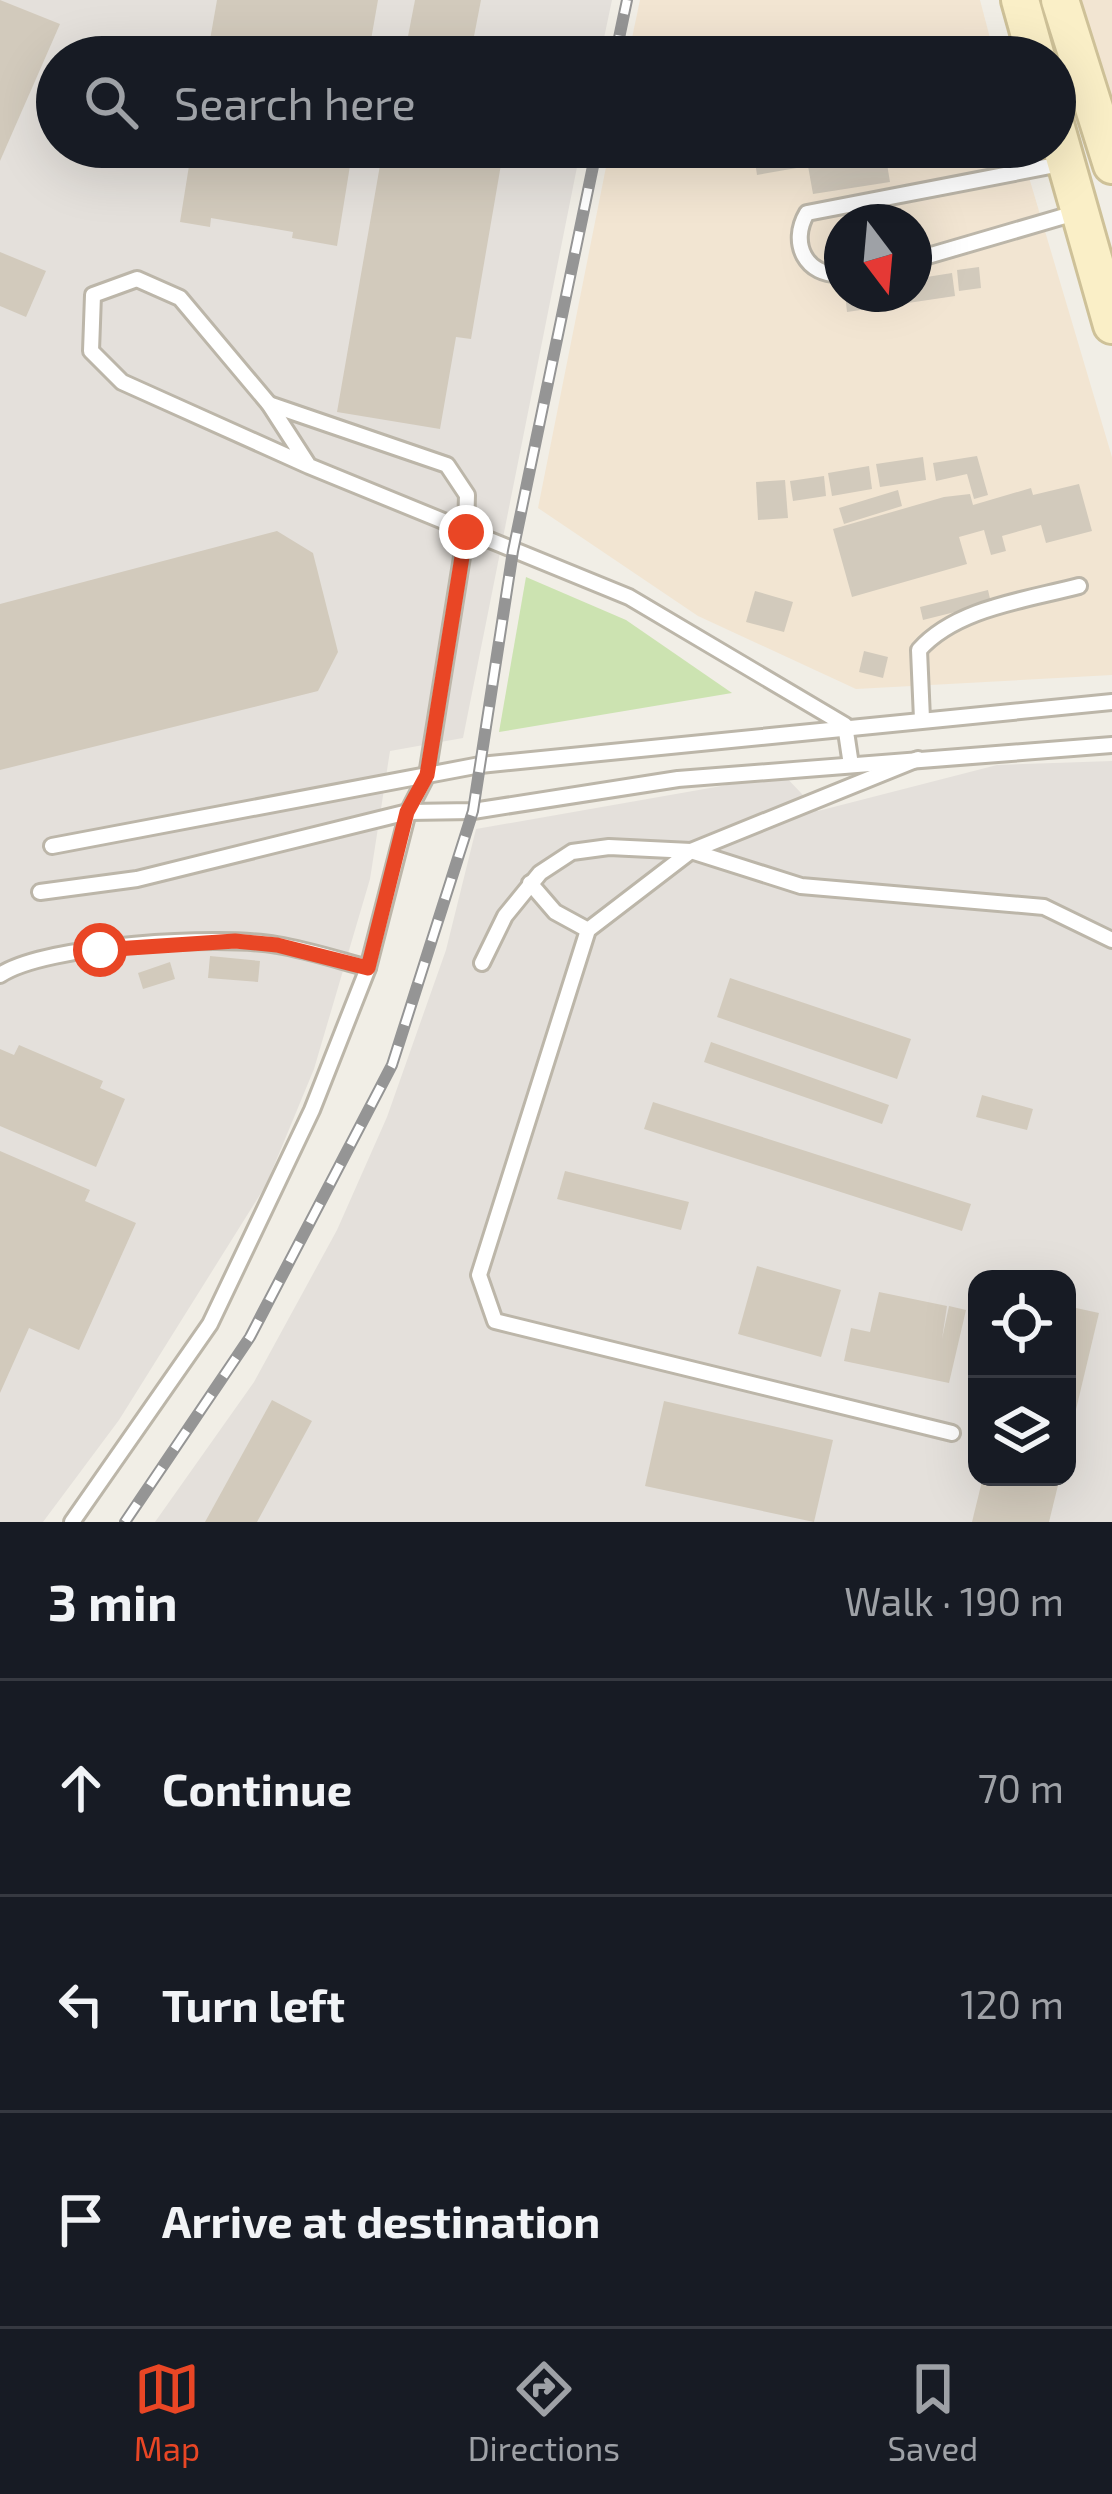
<!DOCTYPE html>
<meta charset="utf-8">
<style>
body{margin:0;font-family:"Exo 2",sans-serif;background:#20242c;color:#f1f3f6}
.controls{position:absolute;right:36px;bottom:36px;display:grid;overflow:hidden;border-radius:24px;box-shadow:0 12px 48px #0002}
.controls button{width:108px;height:108px;display:grid;place-items:center;padding:0;border:0;border-bottom:3px solid #363941;background:#171b24;color:#f1f3f6;font:60px sans-serif}
.compass{position:absolute;left:824px;top:204px;width:108px;height:108px;border-radius:50%;background:#171b24;box-shadow:0 12px 48px #0002;rotate:164deg}
.stop{position:absolute;width:36px;height:36px;margin:-27px;border:9px solid #e94625;border-radius:50%;background:#fff}
.stop.end{background:#e94625;border-color:#fff;box-shadow:0 3px 12px #0008}
.list{margin:0;padding:0;list-style:none}
h2{display:flex;justify-content:space-between;align-items:center;height:156px;margin:0;padding:0 48px;font-size:51px}
h2 small{font-size:39px;font-weight:400;color:#9ea1a6}
.list li{display:grid;grid-template-columns:78px 1fr auto;gap:36px;align-items:center;box-sizing:border-box;height:216px;padding:0 48px;border-top:3px solid #363941}
.list b{display:block;font-size:45px;white-space:nowrap}
.list em{font-size:39px;font-style:normal;color:#9ea1a6}
.icon{flex:none;width:66px;height:66px;fill:none;stroke:currentColor;stroke-width:2;stroke-linecap:round;stroke-linejoin:round}
.map{position:relative;flex:none;width:1112px;height:1522px;overflow:hidden}
.search{position:absolute;background:#171b24;box-shadow:0 12px 48px #0002;left:36px;right:36px;top:36px;height:132px;display:flex;align-items:center;gap:30px;box-sizing:border-box;padding:0 42px;border-radius:66px;color:#9ea1a6;font-size:45px}
.sheet{height:804px;background:#171b24}
nav{display:flex;justify-content:space-around;align-items:center;box-sizing:border-box;height:168px;border-top:3px solid #363941;background:#171b24;font-size:33px;color:#9ea1a6}
nav a{display:grid;justify-items:center;gap:6px}
nav .on{color:#e94625}
.map>svg:first-child{display:block}
.commercial{fill:#f2e5d2;fill-rule:evenodd}
.industrial{fill:#e4e0db;fill-rule:evenodd}
.green{fill:#cce3b1}
.building{fill:#d2cabc}
.lines{fill:none;stroke-linecap:round;stroke-linejoin:round}
.service-casing{stroke:#bcb6a9;stroke-width:20}
.secondary-casing{stroke:#cec198;stroke-width:42}
.service{stroke:#fff;stroke-width:14}
.secondary{stroke:#faefc7;stroke-width:36}
.rail-casing{stroke:#959595;stroke-width:12}
.rail{stroke:#fff;stroke-width:8;stroke-dasharray:22;stroke-linecap:butt}
.route{stroke:#e94625;stroke-width:15}
</style>
<div class="map">
<svg width="1112" height="1522" viewBox="0 0 1112 1522">
<rect width="100%" height="100%" fill="#f1eee6"/>
<g class="commercial">
<polygon points="640,0 980,0 995,57 628,57"/>
<polygon points="1076,0 1112,0 1112,131"/>
<path d="M610,147H1020L1112,457V675L856,689L698,616L538,508ZM842,222H914V294H842Z"/>
</g>
<g class="industrial">
<polygon points="0,0 612,0 600,57 57,57 57,147 581,147 463,738 390,751 370,879 314,1069 266,1185 119,1420 43,1522 0,1522"/>
<path d="M1112,761V1522H155L254,1382L337,1230L387,1117L446,950L476,829L784,775L818,811L997,765ZM977,1279H1067V1477H977Z"/>
</g>
<polygon class="green" points="526,577 626,620 732,693 499,732"/>
<g class="building">
<polygon points="0,0 60,24 0,161"/>
<polygon points="217,0 378,0 368,57 207,57"/>
<polygon points="415,0 481,0 470,57 404,57"/>
<polygon points="192,147 353,147 337,246 292,238 293,232 211,218 210,227 180,222"/>
<polygon points="440,147 504,147 471,339 456,337 440,429 337,412 383,148 438,157"/>
<polygon points="903,147 885,152 890,182 813,194 808,166 757,175 753,148"/>
<polygon points="0,252 46,271 26,317 0,306"/>
<polygon points="979,267 981,288 959,291 957,270"/>
<polygon points="952,273 955,296 847,312 845,294 914,294 914,279"/>
<polygon points="977,456 988,495 974,499 967,474 936,481 933,463"/>
<polygon points="923,457 926,480 880,487 876,464"/>
<polygon points="869,466 872,489 832,496 828,473"/>
<polygon points="824,476 826,496 793,501 790,481"/>
<polygon points="785,480 788,518 758,520 756,482"/>
<polygon points="1079,484 1092,531 1046,543 1041,525 1002,536 1006,551 991,555 984,530 959,537 967,564 852,597 833,529 944,497 970,494 973,505 1031,488 1033,495"/>
<polygon points="898,490 902,506 844,524 839,508"/>
<polygon points="277,531 313,553 338,652 318,691 0,770 0,604"/>
<polygon points="988,590 991,603 923,620 920,607"/>
<polygon points="755,591 793,602 784,632 746,622"/>
<polygon points="864,651 888,657 883,678 859,672"/>
<polygon points="210,956 260,961 258,982 208,978"/>
<polygon points="170,962 175,979 143,989 138,973"/>
<polygon points="730,978 911,1039 897,1079 717,1017"/>
<polygon points="711,1042 889,1105 882,1124 704,1062"/>
<polygon points="19,1045 103,1081 100,1088 125,1099 96,1167 0,1126 0,1049 14,1055"/>
<polygon points="982,1095 1033,1109 1027,1130 976,1117"/>
<polygon points="653,1102 971,1204 962,1231 644,1129"/>
<polygon points="0,1151 90,1190 85,1201 136,1223 79,1350 29,1328 0,1393"/>
<polygon points="565,1171 689,1202 681,1230 557,1199"/>
<polygon points="757,1266 841,1290 821,1357 738,1334"/>
<polygon points="879,1292 947,1306 942,1339 949,1306 966,1310 949,1383 844,1361 851,1328 870,1332"/>
<polygon points="1067,1306 1099,1313 1069,1439 1067,1439"/>
<polygon points="272,1400 312,1421 257,1522 205,1522"/>
<polygon points="664,1401 833,1440 814,1522 645,1486"/>
<polygon points="983,1477 1060,1477 1049,1522 972,1522"/>
</g>
<g class="lines">
<defs>
<g id="service">
<polyline points="914,260 1075,213"/>
<path d="M842,274C806,277 789,243 807,213L1066,163"/>
<polyline points="309,466 269,404 180,298 137,279 93,295 91,351 122,382 309,466 629,597 845,725 851,765"/>
<path d="M922,719L919,650C956,608 1026,600 1079,586"/>
<polyline points="918,759 691,851 588,930 479,1275 495,1321 952,1433"/>
<polyline points="52,846 480,765 1112,702"/>
<polyline points="530,883 555,912 588,930"/>
<polyline points="40,892 137,879 408,812 473,811 678,779 1112,745"/>
<polyline points="482,963 505,916 540,873 572,852 609,847 691,851 801,886 1044,907 1112,940"/>
<path d="M0,975C46,944 221,935 277,945C308,950 338,960 368,968"/>
<polyline points="72,1522 210,1324 312,1110 368,968 408,812 427,775 466,532 467,495 447,465 269,404"/>
</g>
<g id="secondary">
<polyline points="1020,0 1036,57"/>
<polyline points="1060,0 1112,165"/>
<polyline points="1055,124 1112,325"/>
</g>
</defs>
<use href="#service" class="service-casing"/>
<use href="#secondary" class="secondary-casing"/>
<use href="#service" class="service"/>
<use href="#secondary" class="secondary"/>
<defs>
<g id="rail">
<polyline points="615,57 627,0"/>
<polyline points="125,1522 250,1337 392,1065 473,811 513,551 597,147"/>
</g>
</defs>
<use href="#rail" class="rail-casing"/>
<use href="#rail" class="rail"/>
</g>
<g class="lines">
<polyline class="route" points="100,950 235,941 277,945 368,968 407,812 427,775 466,532"/>
</g>
</svg>
<div class="controls">
<button><svg class="icon" aria-label="locate" viewBox="0 0 24 24"><circle cx="12" cy="12" r="6"/><path d="M12 2v4M12 18v4M2 12h4M18 12h4"/></svg></button>
<button><svg class="icon" aria-label="layers" viewBox="0 0 24 24"><path d="M12 4l9 5-9 5-9-5zM3 14l9 5 9-5"/></svg></button>
</div>
<svg class="compass" viewBox="-18 -18 36 36"><path d="M0-13l5 13h-10z" fill="#e53935"/><path d="M0 13l5-13h-10z" fill="#9ea1a6"/></svg>
<div class="stop" style="left:100px;top:950px"></div>
<div class="stop end" style="left:466px;top:532px"></div>
<div class="search"><svg class="icon" aria-label="search" viewBox="0 0 24 24"><circle cx="10" cy="10" r="6"/><path d="M15 15l6 6"/></svg>Search here</div>
</div>
<section class="sheet">
<h2>3 min<small>Walk · 190 m</small></h2>
<ul class="list">
<li><svg class="icon" aria-label="ahead" viewBox="0 0 24 24"><path d="M12 20V5M6 11l6-6 6 6"/></svg><div><b>Continue</b></div><em>70 m</em></li>
<li><svg class="icon" aria-label="left" viewBox="0 0 24 24"><path d="M17 20v-9H6M10 6l-5 5 5 5"/></svg><div><b>Turn left</b></div><em>120 m</em></li>
<li><svg class="icon" aria-label="arrive" viewBox="0 0 24 24"><path d="M6 21V4h12l-3 4 3 4H6"/></svg><div><b>Arrive at destination</b></div></li>
</ul>
</section>
<nav>
<a class="on"><svg class="icon" aria-label="map" viewBox="0 0 24 24"><path d="M3 6l6-2 6 2 6-2v14l-6 2-6-2-6 2zM9 4v14M15 6v14"/></svg>Map</a>
<a><svg class="icon" aria-label="directions" viewBox="0 0 24 24"><path d="M12 3l9 9-9 9-9-9zM9 14v-3h6M13 9l2 2-2 2"/></svg>Directions</a>
<a><svg class="icon" aria-label="saved" viewBox="0 0 24 24"><path d="M7 4h10v16l-5-4-5 4z"/></svg>Saved</a>
</nav>
